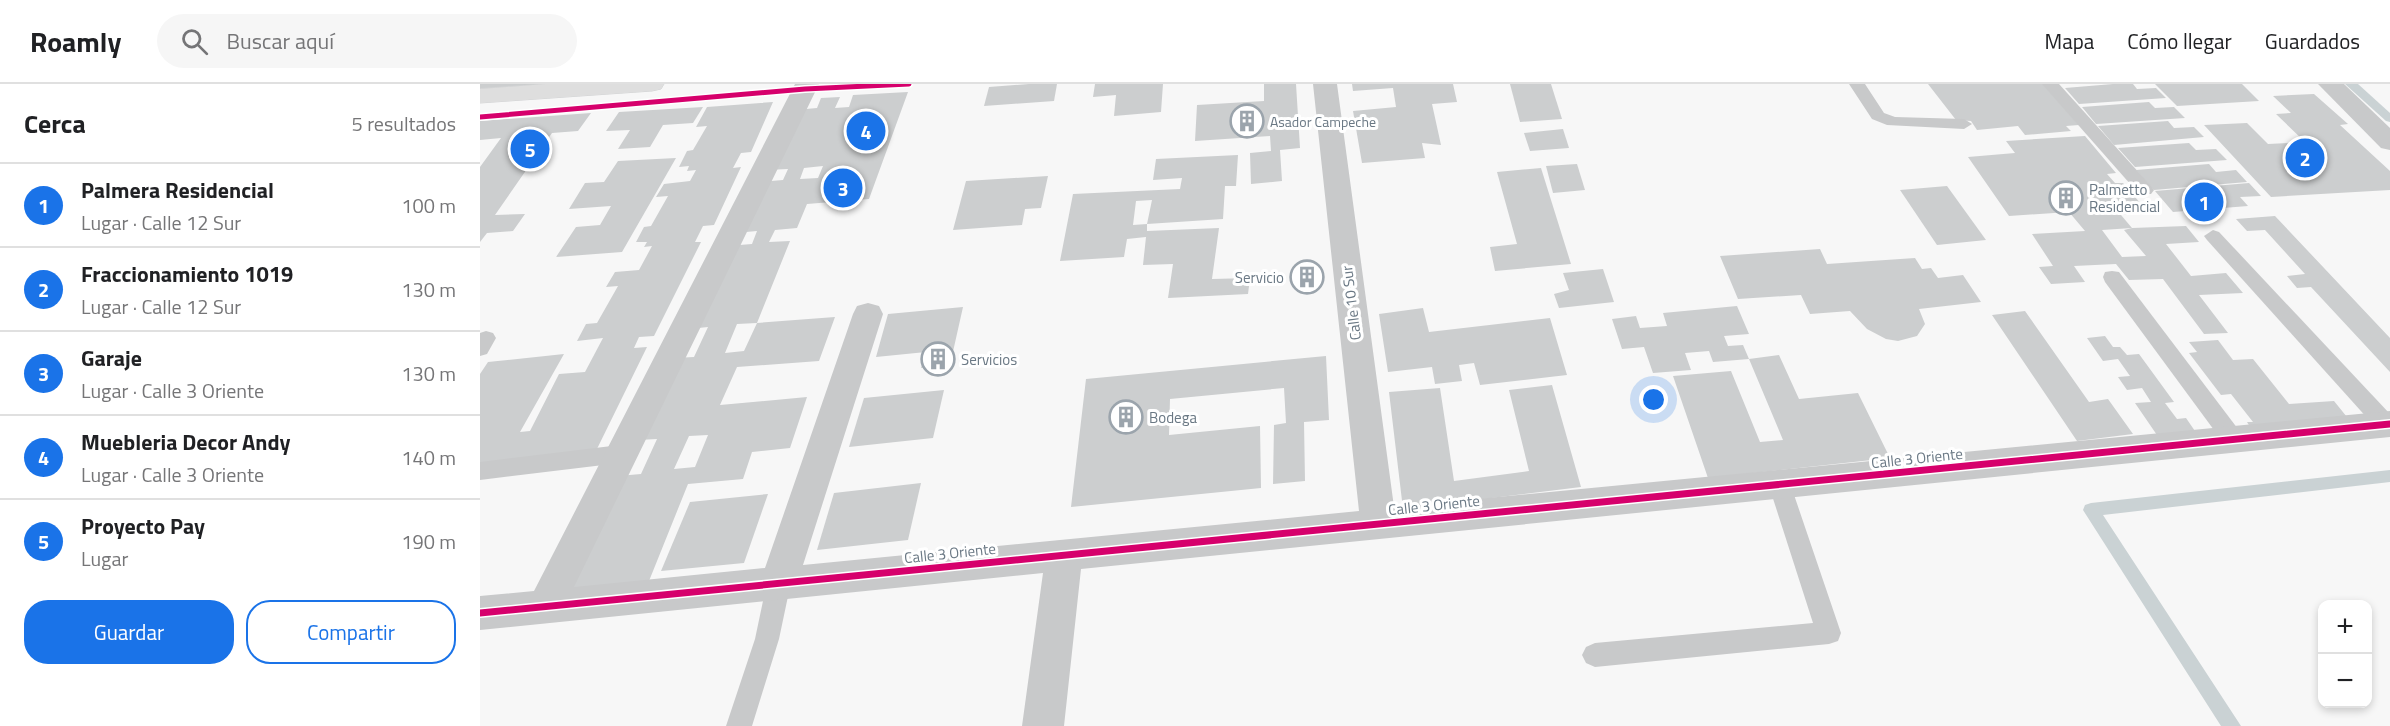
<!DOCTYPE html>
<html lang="es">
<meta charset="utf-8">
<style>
body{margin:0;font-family:"Titillium Web",sans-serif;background:#f6f6f6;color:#202124}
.controls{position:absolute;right:18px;bottom:18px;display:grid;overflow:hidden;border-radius:12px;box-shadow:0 3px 9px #0003}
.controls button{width:54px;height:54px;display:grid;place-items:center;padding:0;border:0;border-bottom:2px solid #e0e0e0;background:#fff;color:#202124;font:30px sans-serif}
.you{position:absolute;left:1174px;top:316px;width:21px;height:21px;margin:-15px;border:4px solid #fff;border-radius:50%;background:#1a73e8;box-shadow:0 0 0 9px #1a73e833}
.badge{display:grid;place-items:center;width:39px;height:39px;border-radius:50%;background:#1a73e8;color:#fff;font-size:20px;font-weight:700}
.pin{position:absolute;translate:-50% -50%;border:3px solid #fff;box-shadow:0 2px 6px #0006}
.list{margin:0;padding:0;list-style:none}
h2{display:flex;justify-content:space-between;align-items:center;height:78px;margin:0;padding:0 24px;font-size:26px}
h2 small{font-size:20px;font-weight:400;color:#757577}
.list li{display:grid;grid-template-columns:39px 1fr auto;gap:18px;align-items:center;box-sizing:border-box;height:84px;padding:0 24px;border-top:2px solid #e0e0e0}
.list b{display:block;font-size:22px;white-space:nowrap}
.list p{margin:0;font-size:20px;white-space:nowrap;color:#757577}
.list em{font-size:20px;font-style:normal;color:#757577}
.actions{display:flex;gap:12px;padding:18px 24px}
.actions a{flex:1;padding:14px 0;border:2px solid #1a73e8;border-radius:24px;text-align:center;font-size:21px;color:#1a73e8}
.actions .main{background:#1a73e8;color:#fff}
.icon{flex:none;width:33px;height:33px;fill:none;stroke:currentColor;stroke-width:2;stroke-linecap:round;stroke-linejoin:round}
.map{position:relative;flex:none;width:1910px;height:642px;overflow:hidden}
header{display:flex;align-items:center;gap:36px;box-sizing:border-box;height:84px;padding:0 30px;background:#fff;border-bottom:2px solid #e0e0e0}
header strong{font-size:28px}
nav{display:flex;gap:33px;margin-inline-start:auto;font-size:21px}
.search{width:420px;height:54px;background:#f6f6f6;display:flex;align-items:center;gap:15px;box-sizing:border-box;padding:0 21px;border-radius:33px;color:#757577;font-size:22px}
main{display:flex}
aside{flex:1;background:#fff}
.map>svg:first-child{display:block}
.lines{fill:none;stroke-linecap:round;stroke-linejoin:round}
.stream{fill:#cad2d4;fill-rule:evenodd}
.building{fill:#cccecf;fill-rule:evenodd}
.secondary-casing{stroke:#d3d4d5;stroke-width:1}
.service{fill:#c8c9ca;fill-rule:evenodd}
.minor{fill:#c8c9ca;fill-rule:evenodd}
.secondary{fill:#dedede;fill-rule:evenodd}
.cycleway-far1-casing{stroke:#fff;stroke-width:8}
.cycleway-casing{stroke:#fff;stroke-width:10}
.cycleway-far1{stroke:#d6006c;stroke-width:5}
.cycleway{stroke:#d6006c;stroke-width:7}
.labels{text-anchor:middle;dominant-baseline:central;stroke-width:6;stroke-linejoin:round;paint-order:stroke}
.far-poi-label{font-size:14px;fill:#6a7884;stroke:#fff;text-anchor:start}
.poi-label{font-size:15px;fill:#6a7884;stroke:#fff;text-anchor:start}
.street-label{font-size:15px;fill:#6a7884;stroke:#fff}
</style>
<header>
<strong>Roamly</strong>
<div class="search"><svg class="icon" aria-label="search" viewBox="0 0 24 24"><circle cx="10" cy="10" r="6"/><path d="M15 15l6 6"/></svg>Buscar aquí</div>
<nav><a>Mapa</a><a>Cómo llegar</a><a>Guardados</a></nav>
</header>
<main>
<aside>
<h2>Cerca<small>5 resultados</small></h2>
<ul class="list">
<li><span class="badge">1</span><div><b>Palmera Residencial</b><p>Lugar · Calle 12 Sur</p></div><em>100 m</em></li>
<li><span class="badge">2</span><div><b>Fraccionamiento 1019</b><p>Lugar · Calle 12 Sur</p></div><em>130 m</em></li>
<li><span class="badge">3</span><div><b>Garaje</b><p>Lugar · Calle 3 Oriente</p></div><em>130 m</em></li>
<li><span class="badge">4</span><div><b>Muebleria Decor Andy</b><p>Lugar · Calle 3 Oriente</p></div><em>140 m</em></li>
<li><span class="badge">5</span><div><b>Proyecto Pay</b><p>Lugar</p></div><em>190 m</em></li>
</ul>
<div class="actions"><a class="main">Guardar</a><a>Compartir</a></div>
</aside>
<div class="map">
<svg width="1910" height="642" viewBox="0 0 1910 642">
<rect width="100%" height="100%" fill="#f7f7f7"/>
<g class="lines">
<g class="stream">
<polygon points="1865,0 1878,0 1910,29 1910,38 1906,37"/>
<polygon points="1910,386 1910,398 1623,431 1761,642 1741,642 1603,426 1605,421 1611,419"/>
</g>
</g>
<g class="building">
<polygon points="0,0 72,0 0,7"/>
<polygon points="549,0 577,0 574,17 504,22 509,3"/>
<polygon points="615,0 683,0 681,28 634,32 636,11 613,13"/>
<polygon points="784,0 816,0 820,64 800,66 802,97 771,100 770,69 791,67 790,52 715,57 717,21 784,17"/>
<polygon points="872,0 973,0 977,18 952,20 961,61 942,59 945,74 882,79 873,27 916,23 913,4 873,7"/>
<polygon points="1030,0 1071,0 1082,35 1040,38"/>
<polygon points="1448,0 1563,0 1599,41 1586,42 1591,47 1545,51 1538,42 1497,46 1491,37 1476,36"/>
<polygon points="1633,0 1653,0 1657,5 1676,4 1686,14 1599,20 1585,4"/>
<polygon points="1675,0 1762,0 1779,17 1697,22"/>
<path d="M428,8L389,115L327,120L317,144L295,146L289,158L310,157L277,239L355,233L339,277L257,283L240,321L327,313L310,364L272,368L263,395L208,400L169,497L83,506L138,392L161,390L177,355L158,356L194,274L214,273L228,243L209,245L247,162L272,160L277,147L255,149L280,98L303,96L308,85L286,86L315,26L337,24L341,14L360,13L355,24L369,23L373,11ZM343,82L338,94L320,95L324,84ZM277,239L264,267L245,269L257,240ZM228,351L215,383L194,385L209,352Z"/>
<polygon points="1834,10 1868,40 1860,41 1910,87 1910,106 1791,113 1724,41 1767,39 1788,60 1825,58 1796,30 1811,29 1793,12"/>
<polygon points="293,18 271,68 261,69 253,84 261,83 234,141 223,142 215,158 221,158 174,252 159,253 154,264 167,263 114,371 0,384 0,290 8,278 84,270 40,348 50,347 79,290 105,288 123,254 97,257 106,240 117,239 138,202 126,203 135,188 159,186 172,162 164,163 167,158 156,158 164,143 171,142 188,112 176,113 184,100 210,97 216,86 207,87 209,82 199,83 207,67 213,66 227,42 216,43 227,23"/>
<polygon points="1669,18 1675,24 1694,23 1705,34 1616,40 1602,23"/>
<polygon points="223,23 213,39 183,41 170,63 138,65 150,46 126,47 139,28"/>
<polygon points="111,29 98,47 72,49 15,131 45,130 33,147 7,149 0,158 0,83 21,54 0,56 0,37"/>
<polygon points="1688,37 1694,44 1714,43 1724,53 1634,61 1618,42"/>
<polygon points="1083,45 1089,64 1050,67 1044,49"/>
<path d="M1605,52L1636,89L1627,90L1635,99H1643L1668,128L1641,131L1652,144L1706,142L1719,158L1686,160L1711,192L1746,189L1763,209L1719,211L1748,249L1724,250L1683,195L1649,196L1636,180L1594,182L1605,198L1571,200L1559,183L1573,182L1552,150L1605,147L1589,128L1529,132L1488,73L1535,69L1526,57ZM1652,144L1644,146L1666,172L1642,173L1622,146Z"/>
<polygon points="1709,59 1716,66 1736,65 1747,76 1655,83 1638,64"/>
<polygon points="758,71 756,102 745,102 743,135 667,140 672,116 656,117 653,141 667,140 667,147 739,144 732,195 770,194 768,210 688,214 693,180 663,181 666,153 647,155 644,173 580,177 593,110 700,105 702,94 673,96 676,75"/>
<polygon points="196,74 142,168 76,173 96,143 120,141 131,122 89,125 105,99 124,98 138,77"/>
<polygon points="1097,80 1105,106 1073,109 1066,82"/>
<polygon points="1729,80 1736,88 1756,86 1767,98 1674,106 1656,86"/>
<polygon points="1061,84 1091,180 1015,187 1010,163 1037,160 1017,88"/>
<polygon points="568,92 561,124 545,125 542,141 473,146 486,97"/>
<polygon points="1769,99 1781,112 1760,113 1768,122 1693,128 1675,107"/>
<polygon points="1467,102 1506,156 1457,161 1420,106"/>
<polygon points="1795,132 1910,254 1910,288 1831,203 1817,204 1807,192 1825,190 1785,146 1767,147 1756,135"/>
<polygon points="1340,165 1347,180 1435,174 1442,185 1451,184 1458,194 1483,191 1501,218 1439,225 1445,240 1437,252 1418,257 1406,255 1387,245 1370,227 1330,230 1321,211 1258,215 1240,172"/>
<polygon points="841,183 841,202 813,204 813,185"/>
<polygon points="1123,185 1134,218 1079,224 1074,210 1089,206 1083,189"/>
<polygon points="1257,222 1269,250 1244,252 1248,262 1263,261 1269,275 1233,278 1229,267 1205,269 1211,286 1173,289 1164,263 1142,265 1132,235 1156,232 1160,244 1187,242 1183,229"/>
<polygon points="483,223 470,281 441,284 446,268 396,273 408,230"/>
<polygon points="943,224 949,248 1070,234 1087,291 1000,301 994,279 979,281 982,297 955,300 952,283 908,288 899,230"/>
<polygon points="1545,227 1609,318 1628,315 1653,350 1597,357 1512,231"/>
<polygon points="1625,252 1633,263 1640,263 1647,271 1659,270 1694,318 1685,319 1697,335 1706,334 1717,350 1679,354 1655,319 1671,318 1662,304 1647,306 1638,293 1650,292 1638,275 1623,277 1607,254"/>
<polygon points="1738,256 1753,276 1773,275 1809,320 1854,317 1871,338 1772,346 1767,338 1773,338 1751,310 1741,311 1709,269 1717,268 1709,258"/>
<polygon points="1299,271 1319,315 1378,309 1410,374 1228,394 1193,292 1251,287 1280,358 1303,356 1269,275"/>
<polygon points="846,272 849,336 824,338 825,397 793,400 794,341 806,339 804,304 690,315 689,351 780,342 781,404 591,423 606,295"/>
<polygon points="1072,301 1101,403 923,425 909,308 960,304 974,397 1049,387 1029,306"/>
<polygon points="464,306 453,354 369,363 384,314"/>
<polygon points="441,399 428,456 337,466 354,409"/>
<polygon points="288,410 264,479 181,487 210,418"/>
</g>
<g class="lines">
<defs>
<polygon id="secondary" points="66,0 184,0 181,5 172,7 0,19 0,5"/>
</defs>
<use href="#secondary" class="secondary-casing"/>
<g class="service">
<polygon points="1369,0 1385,0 1404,29 1415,33 1484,35 1492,40 1484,45 1407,41 1392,35"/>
<polygon points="1562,0 1579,0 1671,102 1674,106 1671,110 1659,110"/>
<polygon points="1733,146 1739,148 1910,330 1910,347 1898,346 1727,156 1724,152"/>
<polygon points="1632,187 1639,188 1761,349 1764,355 1761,361 1753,363 1745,361 1625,198 1623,193 1625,188"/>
<polygon points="6,247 13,249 16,254 7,270 0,272 0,249"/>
<polygon points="140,361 148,364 151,370 148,376 140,379 0,396 0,378"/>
<polygon points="1299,390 1307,393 1310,399 1361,549 1358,557 1349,560 1115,583 1106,579 1102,571 1106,563 1115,559 1333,539 1288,399 1291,393"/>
<polygon points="299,488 307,491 311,498 299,555 272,642 246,642 275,555 287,498 291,491"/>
</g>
<g class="minor">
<polygon points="315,0 339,0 94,503 285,484 373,230 377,222 388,219 399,222 403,230 323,481 879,427 833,0 857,0 914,423 1910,327 1910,353 601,485 584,642 542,642 563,489 0,546 0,512 54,507"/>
<polygon points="1838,0 1864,0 1910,44 1910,66 1901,64"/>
</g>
<use href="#secondary" class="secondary"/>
<defs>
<polyline id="cycleway-far1" points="0,33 325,5 429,0"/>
<polyline id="cycleway" points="0,529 1910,340"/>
</defs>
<use href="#cycleway-far1" class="cycleway-far1-casing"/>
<use href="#cycleway" class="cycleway-casing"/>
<use href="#cycleway-far1" class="cycleway-far1"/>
<use href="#cycleway" class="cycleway"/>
</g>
<defs>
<symbol id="building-ring" viewBox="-11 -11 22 22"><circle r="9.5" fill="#fff" stroke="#9ba4ac" stroke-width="1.5"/><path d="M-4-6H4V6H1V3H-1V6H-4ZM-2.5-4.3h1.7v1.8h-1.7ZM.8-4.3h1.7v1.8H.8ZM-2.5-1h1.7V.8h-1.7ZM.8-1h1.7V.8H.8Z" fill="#9ba4ac"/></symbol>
</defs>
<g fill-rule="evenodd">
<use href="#building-ring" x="748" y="18" width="38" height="38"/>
<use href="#building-ring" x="1567" y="95" width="38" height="38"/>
<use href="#building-ring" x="808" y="174" width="38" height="38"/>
<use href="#building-ring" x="439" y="256" width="38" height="38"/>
<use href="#building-ring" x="627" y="314" width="38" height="38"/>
</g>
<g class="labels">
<g class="far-poi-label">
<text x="790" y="37">Asador Campeche</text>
</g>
<g class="poi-label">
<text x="1609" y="105">Palmetto<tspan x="1609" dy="17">Residencial</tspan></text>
<text x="804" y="193" text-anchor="end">Servicio</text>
<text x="481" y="275">Servicios</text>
<text x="669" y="333">Bodega</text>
</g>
<g class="street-label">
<text transform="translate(871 219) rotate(-97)">Calle 10 Sur</text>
<text transform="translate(1437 374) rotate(-6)">Calle 3 Oriente</text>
<text transform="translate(954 421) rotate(-6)">Calle 3 Oriente</text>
<text transform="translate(470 469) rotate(-6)">Calle 3 Oriente</text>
</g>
</g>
</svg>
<div class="controls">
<button>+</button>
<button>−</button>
</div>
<div class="you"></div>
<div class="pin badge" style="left:1724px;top:118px">1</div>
<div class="pin badge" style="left:1825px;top:74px">2</div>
<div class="pin badge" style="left:363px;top:104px">3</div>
<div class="pin badge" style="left:386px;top:47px">4</div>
<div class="pin badge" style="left:50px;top:65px">5</div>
</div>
</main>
